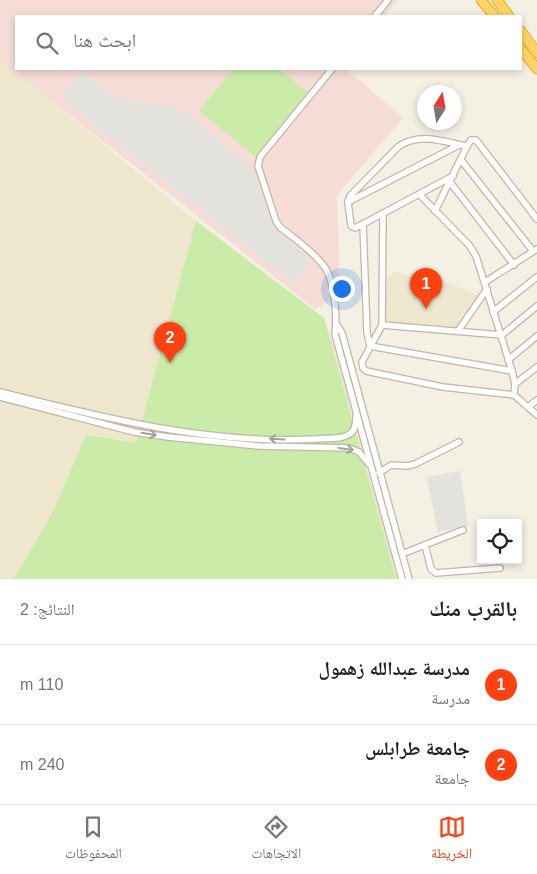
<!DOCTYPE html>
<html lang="ar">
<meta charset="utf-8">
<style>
body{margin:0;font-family:Arial,"Noto Naskh Arabic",sans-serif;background:#f2f2f2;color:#222;direction:rtl}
.controls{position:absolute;right:15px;bottom:15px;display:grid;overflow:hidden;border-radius:0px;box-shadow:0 2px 8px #0003}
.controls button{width:45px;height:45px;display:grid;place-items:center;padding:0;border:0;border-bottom:1px solid #e0e0e0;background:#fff;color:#222;font:25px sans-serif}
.compass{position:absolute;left:417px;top:85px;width:45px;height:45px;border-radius:50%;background:#fff;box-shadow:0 2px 8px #0003;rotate:11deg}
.you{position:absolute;left:341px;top:288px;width:18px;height:18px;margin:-12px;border:4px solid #fff;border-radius:50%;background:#1a73e8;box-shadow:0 0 0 8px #1a73e833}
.badge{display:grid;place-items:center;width:32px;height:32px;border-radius:50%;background:#ff4010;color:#fff;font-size:16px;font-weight:700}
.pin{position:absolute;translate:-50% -41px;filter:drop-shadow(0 1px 2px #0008)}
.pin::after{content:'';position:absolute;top:26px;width:18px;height:15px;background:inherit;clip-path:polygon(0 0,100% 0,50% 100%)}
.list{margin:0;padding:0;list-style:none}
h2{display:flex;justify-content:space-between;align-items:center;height:65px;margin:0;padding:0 20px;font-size:21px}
h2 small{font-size:16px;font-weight:400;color:#767676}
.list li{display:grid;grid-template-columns:32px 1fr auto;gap:15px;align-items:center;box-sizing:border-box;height:80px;padding:0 20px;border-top:1px solid #e0e0e0}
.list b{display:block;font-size:19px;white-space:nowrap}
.list p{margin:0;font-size:16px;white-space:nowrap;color:#767676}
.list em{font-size:16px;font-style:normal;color:#767676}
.icon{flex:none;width:28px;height:28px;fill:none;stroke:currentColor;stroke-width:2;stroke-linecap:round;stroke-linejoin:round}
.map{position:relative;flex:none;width:537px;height:579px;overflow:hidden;direction:ltr}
.search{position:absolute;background:#fff;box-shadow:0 2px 8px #0003;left:15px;right:15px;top:15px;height:55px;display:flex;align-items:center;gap:12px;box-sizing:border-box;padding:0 18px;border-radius:0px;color:#767676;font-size:19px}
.sheet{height:225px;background:#fff}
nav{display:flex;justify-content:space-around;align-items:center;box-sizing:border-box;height:70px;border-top:1px solid #e0e0e0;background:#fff;font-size:14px;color:#767676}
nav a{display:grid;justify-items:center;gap:2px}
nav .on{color:#ff4010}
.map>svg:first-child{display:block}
.education{fill:#eee6cd}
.medical{fill:#f6dcd6}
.green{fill:#cbeca9}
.parking{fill:#e4e2dd}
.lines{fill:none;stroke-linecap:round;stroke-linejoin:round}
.minor-casing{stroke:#c0b8a6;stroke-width:8}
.highway-casing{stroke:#ebac28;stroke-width:11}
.minor{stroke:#fff;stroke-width:5.5}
.highway{stroke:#ffd364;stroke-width:9}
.oneway{stroke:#a3a09a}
</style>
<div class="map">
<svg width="537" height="579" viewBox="0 0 537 579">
<rect width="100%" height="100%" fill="#f4f0e4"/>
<g class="education">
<polygon points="0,58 196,221 324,318 355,408 365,462 383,521 398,579 0,579"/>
<polygon points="394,272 407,275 419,272 478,295 455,329 383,324 385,278"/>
</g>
<polygon class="medical" points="0,0 398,0 385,16 16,16 16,69 346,69 403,118 337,195 340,295 315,309 0,60"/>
<g class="green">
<polygon points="233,69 279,69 308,92 256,157 199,111"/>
<polygon points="196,221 324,318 396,579 14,579 53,512 86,435 136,443"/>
</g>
<g class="parking">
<polygon points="82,71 113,96 181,109 252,168 275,231 310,259 295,285 60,97"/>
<polygon points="460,471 468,526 438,532 427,477"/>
</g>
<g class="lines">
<defs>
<g id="minor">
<polyline points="375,16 388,0"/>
<path d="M332,69L260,157L258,166L276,221L280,227C295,239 315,253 326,269C335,285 337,317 335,334L402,579"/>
<polyline points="461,160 533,251"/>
<path d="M453,176L363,224L355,228L351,226L348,202L350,196L399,146C421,132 444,142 467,146"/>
<polyline points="450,182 514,265"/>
<polyline points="420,195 469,245 476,256 512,371 515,384 514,395"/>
<polyline points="348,202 459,145"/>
<polyline points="435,211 467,146 471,140 476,140 537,219"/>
<polyline points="383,213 382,325 362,362 363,368 366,371 443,387 514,395 537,415"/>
<polyline points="363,224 367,332 370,346 512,371"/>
<polyline points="485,282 537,249"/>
<polyline points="493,312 537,277"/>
<polyline points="337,325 342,333 409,579"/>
<polyline points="382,325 502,335 537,306"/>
<polyline points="458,331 487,289"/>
<polyline points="508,360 537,336"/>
<polyline points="515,384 537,367"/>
<path d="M0,392C103,418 210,445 317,439C327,438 343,440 351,433C356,429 356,422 356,416"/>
<polyline points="0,397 134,432 168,437 259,446 349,448 359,452 369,464"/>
<polyline points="528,407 537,400"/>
<polyline points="379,473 391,465 407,466 415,464 459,442"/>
<polyline points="425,545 431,569 436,573 500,568"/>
<polyline points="402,554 463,530"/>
</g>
<g id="highway">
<polyline points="481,0 494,16"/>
<polyline points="497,0 509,16"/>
<polyline points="521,31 537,53"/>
<polyline points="521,49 537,69"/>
</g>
</defs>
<use href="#minor" class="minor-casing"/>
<use href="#highway" class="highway-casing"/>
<use href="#minor" class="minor"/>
<use href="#highway" class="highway"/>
</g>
<defs><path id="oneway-shaft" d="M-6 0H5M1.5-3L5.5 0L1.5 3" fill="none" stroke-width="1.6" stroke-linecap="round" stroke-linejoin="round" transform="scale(1.25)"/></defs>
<g class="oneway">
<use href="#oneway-shaft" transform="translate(149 434) rotate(9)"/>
<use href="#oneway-shaft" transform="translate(277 439) rotate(-177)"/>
<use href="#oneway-shaft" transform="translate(346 449) rotate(8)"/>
</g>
</svg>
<div class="controls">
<button><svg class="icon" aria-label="locate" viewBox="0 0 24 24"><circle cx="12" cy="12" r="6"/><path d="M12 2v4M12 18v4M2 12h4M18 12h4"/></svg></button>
</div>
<svg class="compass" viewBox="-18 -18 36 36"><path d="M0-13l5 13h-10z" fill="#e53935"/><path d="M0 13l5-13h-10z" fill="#767676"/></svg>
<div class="you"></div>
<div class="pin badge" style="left:426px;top:309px">1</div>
<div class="pin badge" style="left:170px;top:363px">2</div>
<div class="search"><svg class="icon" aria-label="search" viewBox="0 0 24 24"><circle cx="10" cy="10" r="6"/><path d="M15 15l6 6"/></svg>ابحث هنا</div>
</div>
<section class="sheet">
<h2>بالقرب منك<small>النتائج: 2</small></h2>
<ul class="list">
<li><span class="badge">1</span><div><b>مدرسة عبدالله زهمول</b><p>مدرسة</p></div><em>110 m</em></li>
<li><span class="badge">2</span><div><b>جامعة طرابلس</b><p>جامعة</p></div><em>240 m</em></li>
</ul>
</section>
<nav>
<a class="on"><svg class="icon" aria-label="map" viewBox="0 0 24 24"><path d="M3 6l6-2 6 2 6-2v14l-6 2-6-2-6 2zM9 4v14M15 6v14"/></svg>الخريطة</a>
<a><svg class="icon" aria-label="directions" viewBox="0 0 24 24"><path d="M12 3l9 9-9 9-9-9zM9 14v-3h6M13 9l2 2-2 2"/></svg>الاتجاهات</a>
<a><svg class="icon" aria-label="saved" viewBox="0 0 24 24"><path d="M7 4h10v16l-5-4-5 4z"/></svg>المحفوظات</a>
</nav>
